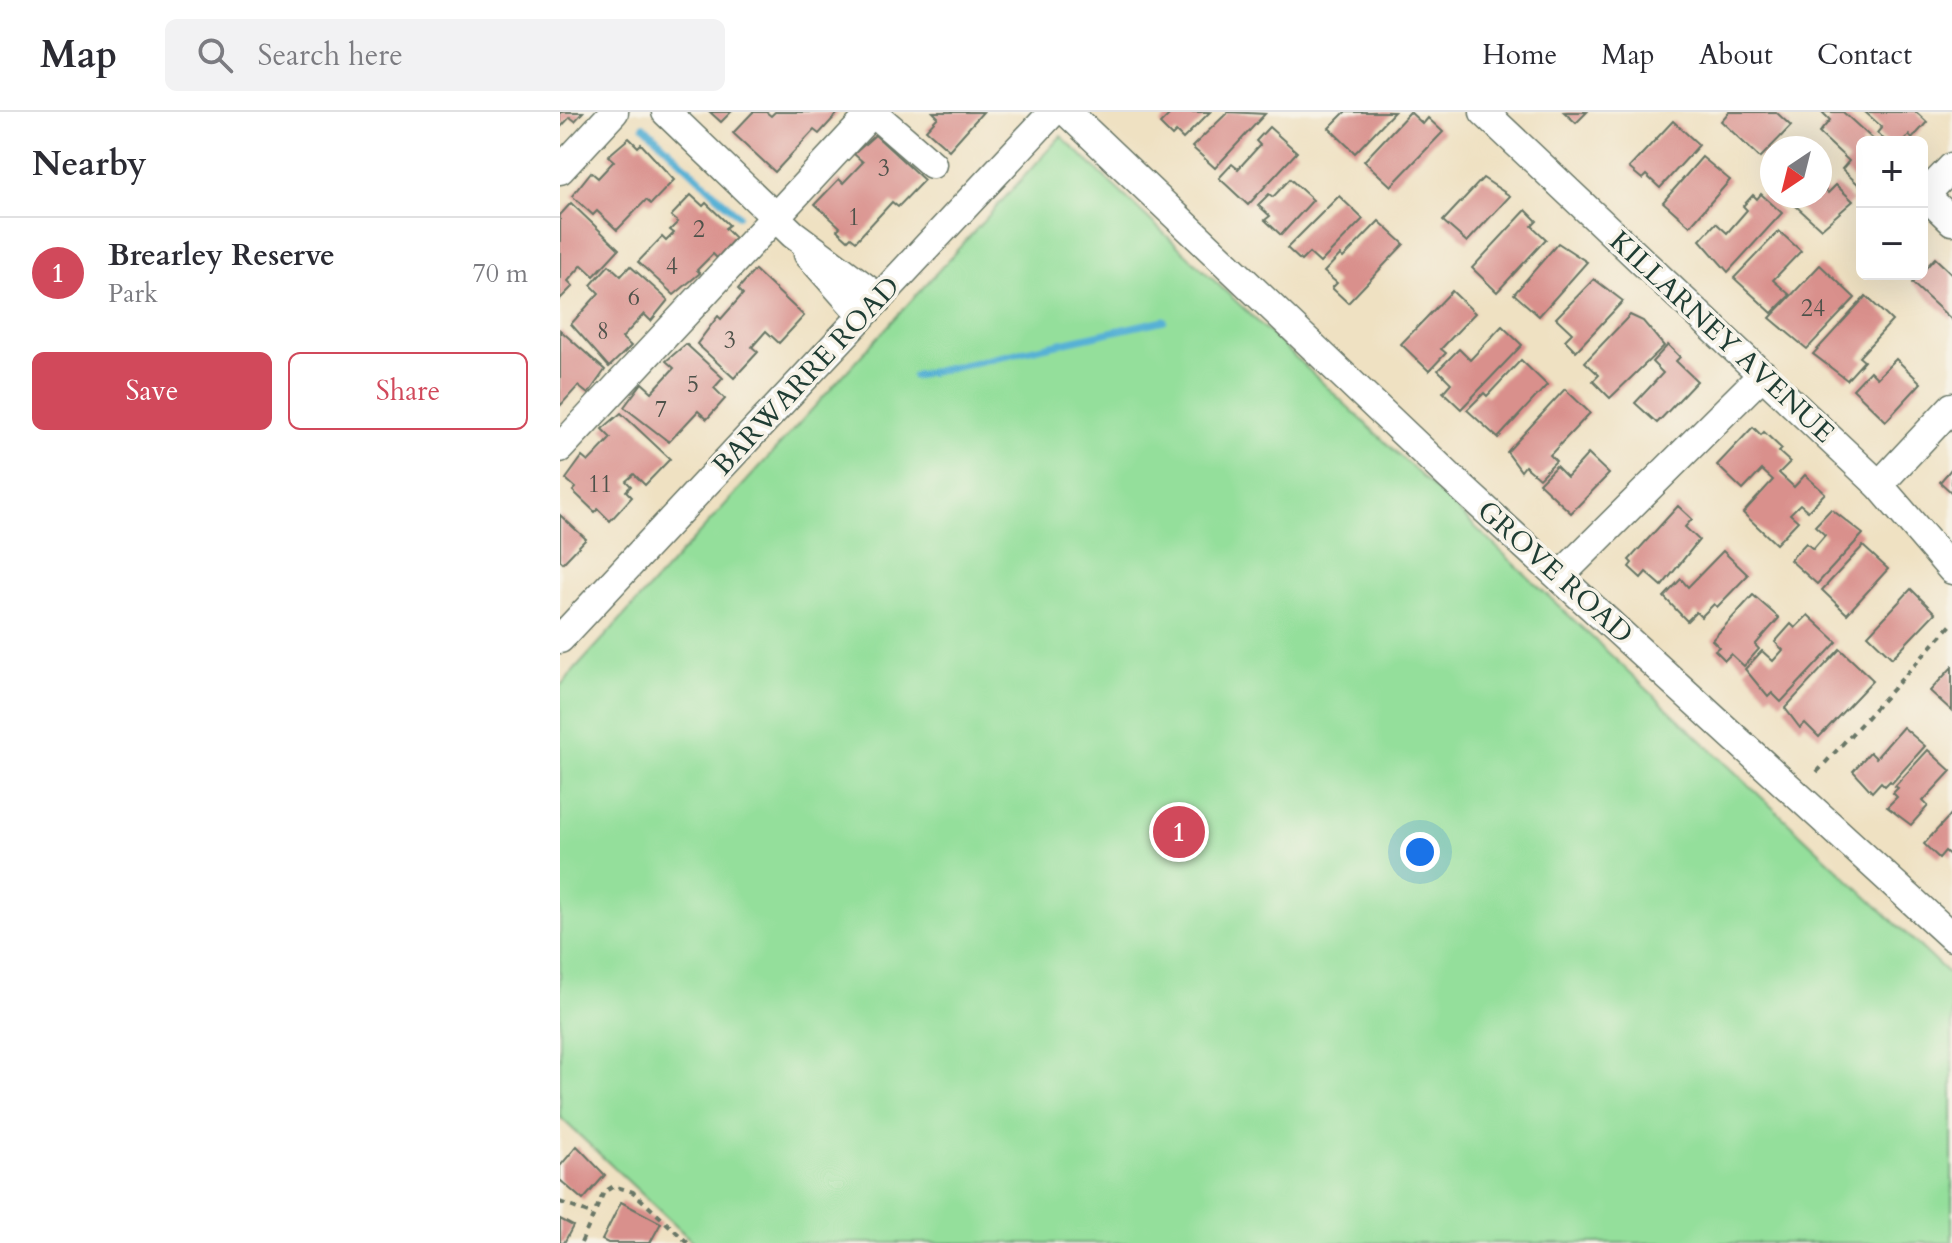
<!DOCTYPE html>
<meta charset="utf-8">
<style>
body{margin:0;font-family:Cardo,serif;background:#f2f2f3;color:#2b2b33}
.controls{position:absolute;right:24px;top:24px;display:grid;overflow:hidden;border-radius:12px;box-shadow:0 8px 32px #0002}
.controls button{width:72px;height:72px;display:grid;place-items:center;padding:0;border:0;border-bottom:2px solid #e1e1e2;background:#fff;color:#2b2b33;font:40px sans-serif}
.compass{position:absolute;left:1200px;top:24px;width:72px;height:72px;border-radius:50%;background:#fff;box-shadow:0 8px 32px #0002;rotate:215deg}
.you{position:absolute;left:860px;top:740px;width:28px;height:28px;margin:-20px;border:6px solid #fff;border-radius:50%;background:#1a73e8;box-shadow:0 0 0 12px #1a73e833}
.badge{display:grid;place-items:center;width:52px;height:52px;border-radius:50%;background:#d1495b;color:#fff;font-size:26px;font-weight:700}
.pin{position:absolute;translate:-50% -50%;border:4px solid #fff;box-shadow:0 2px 8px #0006}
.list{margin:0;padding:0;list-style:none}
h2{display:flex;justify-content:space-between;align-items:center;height:104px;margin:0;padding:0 32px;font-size:34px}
h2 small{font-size:26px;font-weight:400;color:#7c7c81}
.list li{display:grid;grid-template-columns:52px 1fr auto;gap:24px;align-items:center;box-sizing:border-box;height:112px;padding:0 32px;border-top:2px solid #e1e1e2}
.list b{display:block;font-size:30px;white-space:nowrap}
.list p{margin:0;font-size:26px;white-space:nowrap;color:#7c7c81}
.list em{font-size:26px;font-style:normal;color:#7c7c81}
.actions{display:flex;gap:16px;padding:24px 32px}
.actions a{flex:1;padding:18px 0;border:2px solid #d1495b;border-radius:12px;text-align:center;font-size:28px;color:#d1495b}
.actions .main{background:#d1495b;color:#fff}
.icon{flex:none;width:44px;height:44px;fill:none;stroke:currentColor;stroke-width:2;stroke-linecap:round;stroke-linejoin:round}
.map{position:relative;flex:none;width:1392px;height:1131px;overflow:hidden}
header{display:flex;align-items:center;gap:48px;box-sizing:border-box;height:112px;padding:0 40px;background:#fff;border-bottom:2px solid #e1e1e2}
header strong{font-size:38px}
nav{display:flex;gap:44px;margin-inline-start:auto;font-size:28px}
.search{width:560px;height:72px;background:#f2f2f3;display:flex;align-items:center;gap:20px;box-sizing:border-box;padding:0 28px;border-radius:12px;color:#7c7c81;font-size:30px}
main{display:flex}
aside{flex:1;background:#fff}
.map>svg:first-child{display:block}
.green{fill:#94df9b;stroke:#5a8e68;stroke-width:2}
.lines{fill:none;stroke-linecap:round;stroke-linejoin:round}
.stream{stroke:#57b1d5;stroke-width:7}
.building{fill:#d9908c}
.minor-casing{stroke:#687666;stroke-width:31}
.path{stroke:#687666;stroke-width:4;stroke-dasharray:6 6;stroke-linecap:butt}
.minor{stroke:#fff;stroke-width:28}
.labels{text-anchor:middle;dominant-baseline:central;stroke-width:7;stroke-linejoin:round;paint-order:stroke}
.number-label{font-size:24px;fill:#4e524a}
.street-label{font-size:28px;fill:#1f3d34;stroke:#f7f3e8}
</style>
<header>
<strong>Map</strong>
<div class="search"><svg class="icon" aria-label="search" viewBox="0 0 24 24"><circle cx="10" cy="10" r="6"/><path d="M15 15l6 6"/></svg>Search here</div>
<nav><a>Home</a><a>Map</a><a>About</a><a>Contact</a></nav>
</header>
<main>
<aside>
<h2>Nearby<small></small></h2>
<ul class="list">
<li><span class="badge">1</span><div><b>Brearley Reserve</b><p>Park</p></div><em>70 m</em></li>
</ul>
<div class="actions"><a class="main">Save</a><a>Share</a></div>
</aside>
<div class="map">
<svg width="1392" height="1131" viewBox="0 0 1392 1131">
<rect width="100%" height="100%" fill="#f7f3e8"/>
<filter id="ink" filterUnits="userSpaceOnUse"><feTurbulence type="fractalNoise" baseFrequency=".0125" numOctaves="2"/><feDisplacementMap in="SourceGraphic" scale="16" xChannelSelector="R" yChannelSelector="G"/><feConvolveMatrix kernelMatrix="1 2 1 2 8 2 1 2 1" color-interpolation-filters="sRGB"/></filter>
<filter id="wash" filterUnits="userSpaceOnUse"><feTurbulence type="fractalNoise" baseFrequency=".006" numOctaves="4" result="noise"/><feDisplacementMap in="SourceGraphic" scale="32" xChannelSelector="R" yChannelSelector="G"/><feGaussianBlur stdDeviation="1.8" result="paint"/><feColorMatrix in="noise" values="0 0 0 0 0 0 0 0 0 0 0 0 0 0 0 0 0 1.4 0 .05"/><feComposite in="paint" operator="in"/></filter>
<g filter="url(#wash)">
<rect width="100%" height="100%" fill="#efe1c2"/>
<polygon class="green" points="501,24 1392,865 1392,1131 134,1131 0,1005 0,574"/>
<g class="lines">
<g class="stream">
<polyline points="84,14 178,103"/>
<polyline points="354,264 604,208"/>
</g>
</g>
<g id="blocks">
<g class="building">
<polygon points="0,0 23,0 15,9 10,5 0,16"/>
<polygon points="150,0 171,0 161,10"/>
<polygon points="193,0 206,0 211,4 215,0 279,0 259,22 254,18 215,60 173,21"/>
<polygon points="373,0 423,0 389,38 366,18 378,5"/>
<polygon points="612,0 650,0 623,27 616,20 612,24 600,12"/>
<polygon points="668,0 705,2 655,56 632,35"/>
<polygon points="785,0 834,0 795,41 769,16"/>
<polygon points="850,0 863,12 868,6 883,20 831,74 804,49"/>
<polygon points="1004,0 1027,0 1016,11"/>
<polygon points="1169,0 1216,0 1231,14 1200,46 1161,9"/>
<polygon points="1262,0 1283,0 1316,30 1302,30 1302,76 1282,57 1289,49 1259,21 1270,8"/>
<polygon points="1305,0 1356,0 1367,10 1352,27 1349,23 1343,30 1327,30 1317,21 1322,15"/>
<polygon points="1113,9 1139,33 1100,76 1086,63 1082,67 1069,56"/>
<polygon points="709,15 737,40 688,93 659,66 672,52 678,57 700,33 696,29"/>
<polygon points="315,23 364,68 338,95 332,90 296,129 291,125 288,128 277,118 280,115 255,92 279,67 283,71 303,50 294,42"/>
<polygon points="69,26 78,35 81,32 114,68 91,92 86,88 57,118 37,99 33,103 12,84 31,60 38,66 54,49 48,44"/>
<polygon points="1142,45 1170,68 1130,114 1103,90"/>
<polygon points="923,66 950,84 907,130 883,109"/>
<polygon points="730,67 753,88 721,123 705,108 710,104 698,93 709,82 713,85"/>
<polygon points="1260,73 1268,81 1276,73 1293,89 1261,117 1225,84 1260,84"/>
<polygon points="1201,82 1222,101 1168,160 1140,128 1156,111 1167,121 1187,98 1183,94 1193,83 1197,87"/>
<polygon points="131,83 143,94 146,91 169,113 165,116 175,126 157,146 153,142 137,158 140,161 114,183 78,150 102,125 106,129 114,121 110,118 118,110 111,104"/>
<polygon points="779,84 803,107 760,151 749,141 741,149 727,136"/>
<polygon points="11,91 59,137 34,164 22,153 8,169 13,174 0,187 0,103"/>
<polygon points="966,98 977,109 972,114 986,127 937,180 912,156"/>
<polygon points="819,109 844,132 788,191 772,176 777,171 764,160 780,143 783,146"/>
<polygon points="1219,119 1241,139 1213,168 1230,183 1212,201 1174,166"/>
<polygon points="998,131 1027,150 979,204 954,182"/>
<polygon points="1375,146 1392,162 1392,208 1352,171"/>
<polygon points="49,153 61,164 70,154 108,188 91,209 84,202 62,226 71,234 49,255 11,212 39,181 31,173"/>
<polygon points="1260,153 1295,186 1247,237 1210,206"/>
<polygon points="195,158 244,204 219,231 206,219 192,235 198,240 174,266 137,232 158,204 161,207 183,182 178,177"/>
<polygon points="1034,167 1063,189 1016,239 1005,228 1012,221 996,206"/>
<polygon points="892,179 915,201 881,237 886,241 869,259 841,232"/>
<polygon points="1306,184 1332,209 1299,245 1304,249 1287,268 1253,242"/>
<polygon points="1070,203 1083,209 1104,234 1050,286 1033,269 1039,263 1025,250"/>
<polygon points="942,214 962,233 901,297 883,280 891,271 878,258 899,237 910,248"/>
<polygon points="0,218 45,258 28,282 18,274 0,294"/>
<polygon points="126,232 163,266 154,276 165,287 147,307 138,299 109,330 64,295 82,271 92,280 114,256 106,249"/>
<polygon points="1108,233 1120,245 1116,249 1137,269 1097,311 1075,291 1103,261 1092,250"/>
<polygon points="1336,247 1361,271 1326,309 1293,277 1310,259 1317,266"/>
<polygon points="961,248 987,273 938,326 907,298 924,281 927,284"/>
<polygon points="1005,277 1030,301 990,343 996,349 979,366 965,354 961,359 947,340"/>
<polygon points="61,301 110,347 85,373 74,362 66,369 71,374 66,379 72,385 50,409 38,397 35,400 13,379 16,376 6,367 22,345 28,350 51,326 42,317"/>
<polygon points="1193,315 1201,323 1204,320 1222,337 1219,340 1230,350 1219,361 1234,375 1245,363 1265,381 1248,399 1240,392 1230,402 1238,409 1216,432 1183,401 1213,368 1202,358 1183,378 1157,353"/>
<polygon points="1028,342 1049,362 1011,401 979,371 996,354 1007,365"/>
<polygon points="1392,356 1392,381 1380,370"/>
<polygon points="1118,394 1132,407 1125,415 1139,428 1102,474 1086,460 1081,466 1069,455 1072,451 1069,448"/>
<polygon points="1271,397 1303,422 1257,472 1230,448 1246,431 1253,437 1265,423 1255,414"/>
<polygon points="0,403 26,427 3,451 0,448"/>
<polygon points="1303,434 1328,457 1287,502 1262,478"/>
<polygon points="1163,439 1188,463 1157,495 1154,492 1141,505 1136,500 1127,509 1104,485 1121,467 1128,475"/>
<polygon points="1351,477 1375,501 1332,546 1308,523"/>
<polygon points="1193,483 1219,506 1195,533 1199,537 1184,554 1171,542 1165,548 1155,538 1159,535 1152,528"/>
<polygon points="1248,503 1277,530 1221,590 1212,581 1208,585 1185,557 1202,539 1213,549 1223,538 1215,530 1231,512 1235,516"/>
<polygon points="1280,537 1313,568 1259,625 1245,611 1240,616 1225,596"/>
<polygon points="1392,555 1392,599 1370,579"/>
<polygon points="1343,615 1365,634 1332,671 1330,669 1325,674 1321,670 1312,680 1293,659 1310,640 1316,646"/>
<polygon points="1368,638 1391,659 1363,689 1368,694 1351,713 1327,695 1337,685 1333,681 1338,676 1335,674"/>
<polygon points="1392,701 1392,745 1385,739 1379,746 1364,732"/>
<polygon points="17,1034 45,1063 23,1088 0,1068 0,1054"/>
<polygon points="61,1090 101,1111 90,1131 48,1131 42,1128"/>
<polygon points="0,1107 13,1114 4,1131 0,1131"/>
</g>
</g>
</g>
<g filter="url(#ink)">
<use href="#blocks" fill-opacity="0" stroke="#687666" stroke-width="2"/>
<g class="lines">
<defs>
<g id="minor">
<polyline points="106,0 233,122 319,186"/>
<polyline points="312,0 372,52"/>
<polyline points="507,0 890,365 1392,825"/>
<polyline points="924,0 1319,373 1392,458"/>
<polyline points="0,58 54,0"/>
<polyline points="1365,83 1392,109"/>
<polyline points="1362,86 1392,55"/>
<polyline points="248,142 302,203"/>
<polyline points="0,336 312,1"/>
<polyline points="1319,373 1392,295"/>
<polyline points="1000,464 1203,262"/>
<polyline points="0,527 493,0"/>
</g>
</defs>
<use href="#minor" class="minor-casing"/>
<g class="path">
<polyline points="1257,660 1392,512"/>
<polyline points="0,1090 33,1103"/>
<polyline points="21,1131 44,1080 54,1074 73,1080 128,1131"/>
</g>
<use href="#minor" class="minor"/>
</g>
</g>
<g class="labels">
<g class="number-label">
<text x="324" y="56">3</text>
<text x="294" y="105">1</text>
<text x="139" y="117">2</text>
<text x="112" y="154">4</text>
<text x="74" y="185">6</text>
<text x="1253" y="196">24</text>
<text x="43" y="219">8</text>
<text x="170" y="228">3</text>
<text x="133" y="272">5</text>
<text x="101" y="297">7</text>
<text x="40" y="372">11</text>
</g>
<g class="street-label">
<text transform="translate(1162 225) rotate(43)">KILLARNEY AVENUE</text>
<text transform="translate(246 264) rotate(-47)">BARWARRE ROAD</text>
<text transform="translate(995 460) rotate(42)">GROVE ROAD</text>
</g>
</g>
</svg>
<div class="controls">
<button>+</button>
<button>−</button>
</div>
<svg class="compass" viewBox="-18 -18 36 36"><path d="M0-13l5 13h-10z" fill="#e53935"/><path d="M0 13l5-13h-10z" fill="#7c7c81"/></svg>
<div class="you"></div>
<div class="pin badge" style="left:619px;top:720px">1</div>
</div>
</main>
